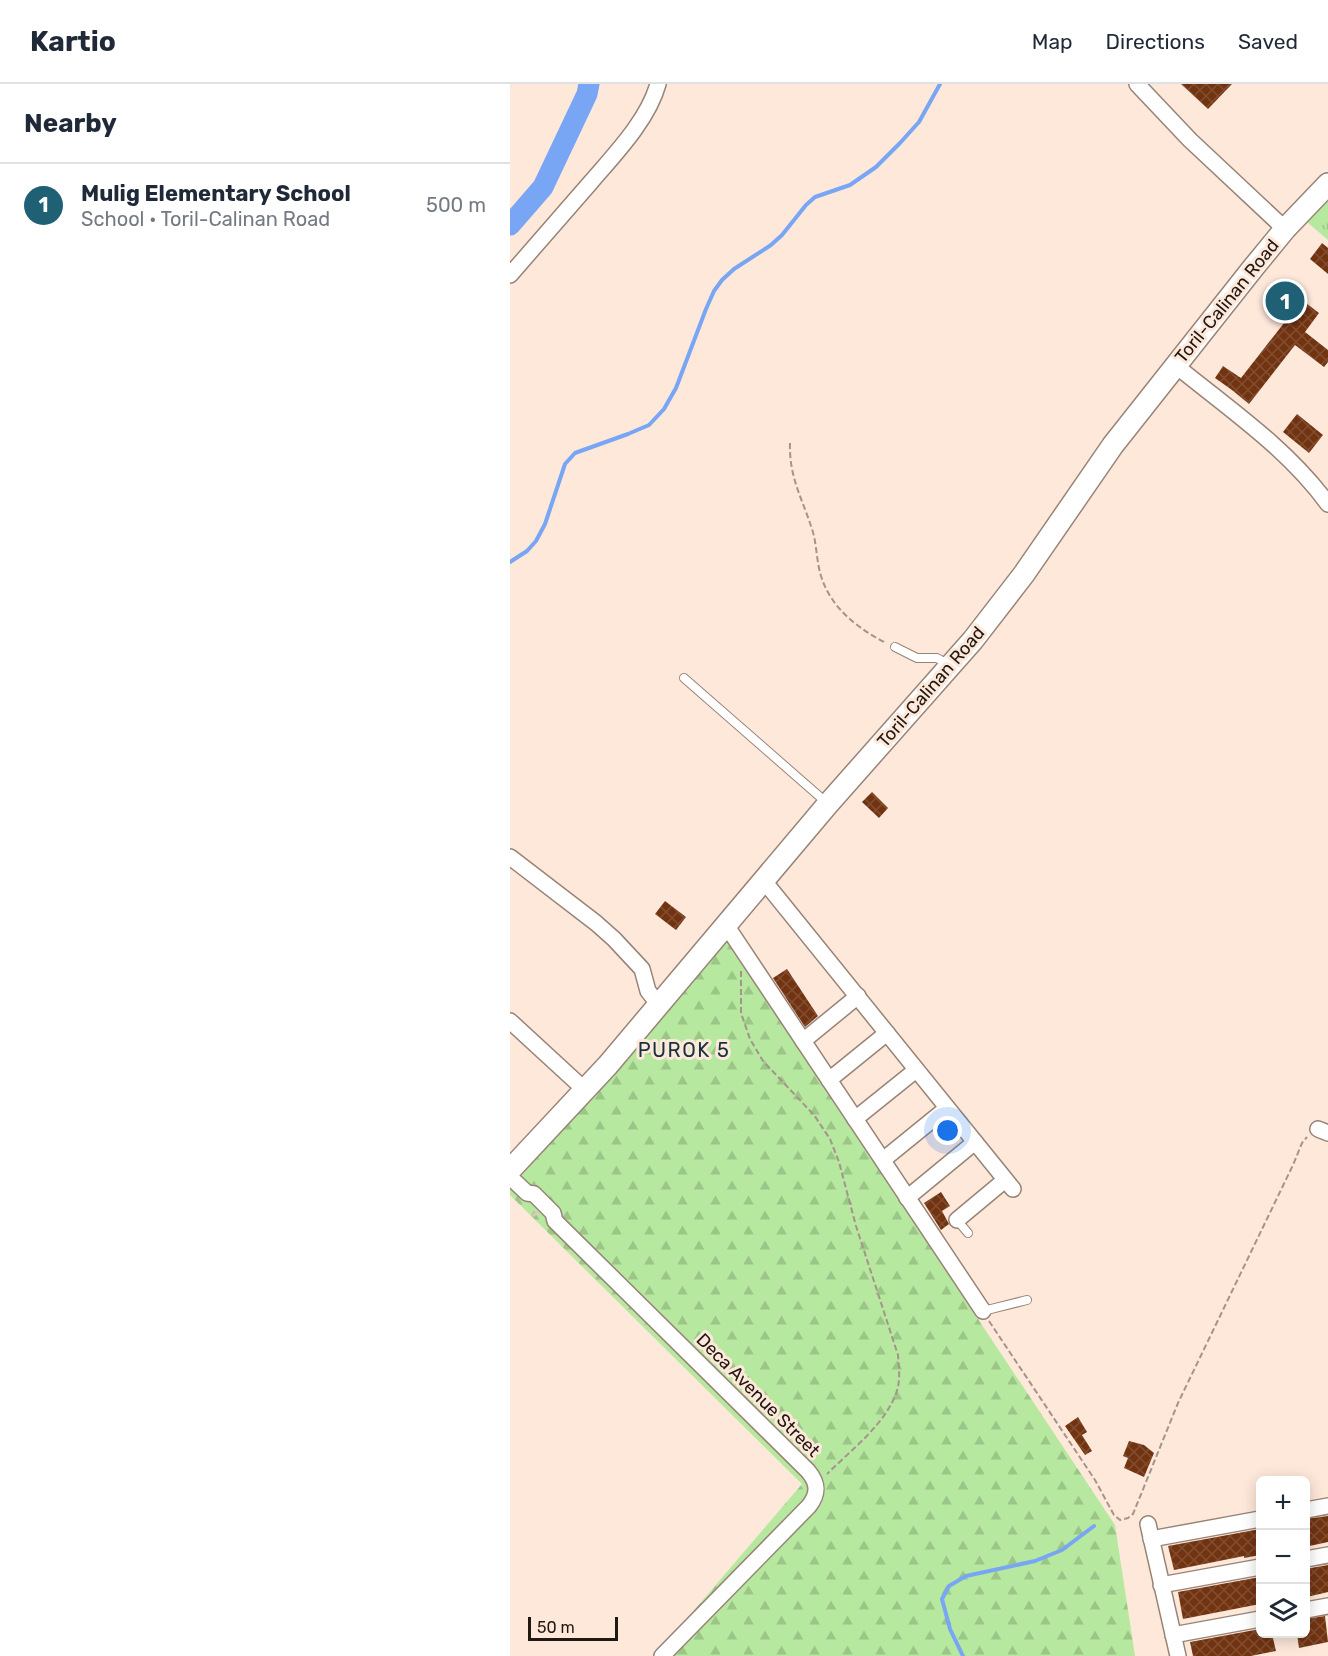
<!DOCTYPE html>
<meta charset="utf-8">
<style>
body{margin:0;font-family:Rubik,sans-serif;background:#f6f6f7;color:#1f2937}
.controls{position:absolute;right:18px;bottom:18px;display:grid;overflow:hidden;border-radius:9px;box-shadow:0 3px 15px #0003}
.controls button{width:54px;height:54px;display:grid;place-items:center;padding:0;border:0;border-bottom:2px solid #e0e1e3;background:#fff;color:#1f2937;font:30px sans-serif}
.scale{position:absolute;left:18px;bottom:15px;width:90px;box-sizing:border-box;padding-left:6px;border:3px solid #201813;border-top:0;font-size:16px;line-height:21px;white-space:nowrap;color:#201813;-webkit-text-stroke:4px #fee8da;paint-order:stroke}
.you{position:absolute;left:438px;top:1047px;width:21px;height:21px;margin:-15px;border:4px solid #fff;border-radius:50%;background:#1a73e8;box-shadow:0 0 0 9px #1a73e833}
.badge{display:grid;place-items:center;width:39px;height:39px;border-radius:50%;background:#1f6075;color:#fff;font-size:20px;font-weight:700}
.pin{position:absolute;translate:-50% -50%;border:3px solid #fff;box-shadow:0 2px 6px #0006}
.list{margin:0;padding:0;list-style:none}
h2{display:flex;justify-content:space-between;align-items:center;height:78px;margin:0;padding:0 24px;font-size:26px}
h2 small{font-size:20px;font-weight:400;color:#747a83}
.list li{display:grid;grid-template-columns:39px 1fr auto;gap:18px;align-items:center;box-sizing:border-box;height:84px;padding:0 24px;border-top:2px solid #e0e1e3}
.list b{display:block;font-size:22px;white-space:nowrap}
.list p{margin:0;font-size:20px;white-space:nowrap;color:#747a83}
.list em{font-size:20px;font-style:normal;color:#747a83}
.icon{flex:none;width:33px;height:33px;fill:none;stroke:currentColor;stroke-width:2;stroke-linecap:round;stroke-linejoin:round}
.map{position:relative;flex:none;width:818px;height:1572px;overflow:hidden}
header{display:flex;align-items:center;gap:36px;box-sizing:border-box;height:84px;padding:0 30px;background:#fff;border-bottom:2px solid #e0e1e3}
header strong{font-size:28px}
nav{display:flex;gap:33px;margin-inline-start:auto;font-size:21px}
main{display:flex}
aside{flex:1;background:#fff}
.map>svg:first-child{display:block}
.grass{fill:url(#grass-tufts)}
.forest{fill:url(#forest-firs)}
.lines{fill:none;stroke-linecap:round;stroke-linejoin:round}
.stream{stroke:#79a6f4;stroke-width:4}
.river{stroke:#79a6f4;stroke-width:21}
.building{fill:url(#building-cross-hatch)}
.street-tunnel{stroke:#ddc9bc;stroke-width:15;stroke-dasharray:15 8;stroke-linecap:butt}
.lane-casing{stroke:#988477;stroke-width:10}
.street-casing{stroke:#988477;stroke-width:18}
.secondary-casing{stroke:#988477;stroke-width:24}
.path{stroke:#a4948a;stroke-width:2;stroke-dasharray:6 3;stroke-linecap:butt}
.lane{stroke:#fff;stroke-width:8}
.street{stroke:#fff;stroke-width:15}
.secondary{stroke:#fff;stroke-width:21}
.labels{text-anchor:middle;dominant-baseline:central;stroke-width:6;stroke-linejoin:round;paint-order:stroke}
.street-label{font-size:18px;fill:#201813;stroke:#fee8da}
.neighbourhood-label{font-size:20px;letter-spacing:1.5px;fill:#15333e;stroke:#fee8da}
</style>
<header>
<strong>Kartio</strong>
<nav><a>Map</a><a>Directions</a><a>Saved</a></nav>
</header>
<main>
<aside>
<h2>Nearby<small></small></h2>
<ul class="list">
<li><span class="badge">1</span><div><b>Mulig Elementary School</b><p>School · Toril-Calinan Road</p></div><em>500 m</em></li>
</ul>
</aside>
<div class="map">
<svg width="818" height="1572" viewBox="0 0 818 1572">
<defs>
<pattern id="grass-tufts" width="24" height="20" patternUnits="userSpaceOnUse" patternTransform="scale(1.5)"><rect width="24" height="20" fill="#b6e89f"/><path d="M3 7l-1-3M5 7V3M7 7l1-3M15 17l-1-3M17 17v-4M19 17l1-3" fill="none" stroke="#9cc688"/></pattern>
<pattern id="forest-firs" width="22" height="20" patternUnits="userSpaceOnUse" patternTransform="scale(1.5)"><rect width="22" height="20" fill="#b6e89f"/><path d="M5 1l3.5 6h-7zM16 11l3.5 6h-7z" fill="#9cc688"/></pattern>
<pattern id="building-cross-hatch" width="8" height="8" patternUnits="userSpaceOnUse" patternTransform="scale(1.5)"><rect width="8" height="8" fill="#723311"/><path d="M0 0l8 8M0 8l8-8" fill="none" stroke="#814e32"/></pattern>
</defs>
<rect width="100%" height="100%" fill="#fee8da"/>
<polygon class="grass" points="818,115 818,156 797,138"/>
<polygon class="forest" points="216,856 605,1441 625,1572 145,1572 292,1400 0,1111 0,1105"/>
<g class="lines">
<g class="stream">
<polyline points="0,478 17,467 26,457 35,440 55,380 65,369 118,350 139,341 154,325 166,304 196,225 204,207 212,196 224,185 261,161 272,151 296,121 305,113 340,101 366,83 390,59 409,38 430,0"/>
<polyline points="453,1572 440,1545 432,1515 439,1502 456,1492 525,1477 552,1466 584,1442"/>
</g>
<polyline class="river" points="0,141 33,103 77,10 79,0"/>
</g>
<g class="building">
<polygon points="671,0 722,0 698,25"/>
<polygon points="812,159 818,164 818,190 800,175"/>
<polygon points="792,216 809,229 795,248 818,266 818,278 814,283 785,261 739,320 722,306 705,294 713,282 731,294"/>
<polygon points="787,330 813,351 799,369 773,348"/>
<polygon points="362,708 378,724 369,734 352,718"/>
<polygon points="155,817 176,833 166,846 145,830"/>
<polygon points="277,885 308,932 295,943 263,894"/>
<polygon points="431,1108 440,1122 432,1127 439,1140 431,1146 414,1119"/>
<polygon points="568,1333 577,1348 572,1351 582,1367 575,1371 555,1342"/>
<polygon points="619,1357 634,1361 644,1369 634,1393 614,1384 618,1374 613,1372"/>
<polygon points="818,1432 818,1458 795,1463 795,1435"/>
<polygon points="750,1445 750,1471 734,1474 734,1472 664,1486 658,1462"/>
<polygon points="818,1481 818,1508 797,1513 795,1504 795,1485"/>
<polygon points="750,1493 750,1520 673,1535 668,1508"/>
<polygon points="815,1532 818,1558 789,1564 787,1550 795,1550 795,1535"/>
<polygon points="750,1545 750,1550 762,1550 766,1567 741,1572 683,1572 680,1558"/>
</g>
<g class="lines">
<polyline class="street-tunnel" points="27,1126 29,1128"/>
<defs>
<g id="lane">
<polyline points="385,563 407,574 427,574 439,581"/>
<polyline points="174,594 317,719"/>
<polyline points="447,1136 458,1149"/>
<polyline points="473,1227 517,1216"/>
</g>
<g id="street">
<polyline points="627,0 680,56 775,145"/>
<path d="M0,191C27,160 54,129 81,98C105,70 138,36 148,0"/>
<path d="M665,281C718,324 777,364 818,420"/>
<polyline points="0,773 86,839 104,855 132,885 138,907 149,921"/>
<polyline points="254,797 503,1105"/>
<polyline points="216,841 473,1227"/>
<polyline points="0,937 75,1006"/>
<polyline points="293,957 348,912"/>
<polyline points="319,996 377,949"/>
<polyline points="345,1035 406,986"/>
<polyline points="808,1045 818,1049"/>
<polyline points="373,1076 437,1024"/>
<polyline points="0,1093 17,1109 24,1110 33,1119"/>
<polyline points="397,1114 465,1058"/>
<path d="M35,1121L43,1129L45,1137L298,1387C308,1399 309,1409 299,1422L152,1572"/>
<polyline points="447,1136 495,1096"/>
<polyline points="796,1426 818,1422"/>
<polyline points="638,1440 668,1572"/>
<polyline points="641,1455 750,1435"/>
<polyline points="796,1475 818,1471"/>
<polyline points="651,1501 750,1483"/>
<polyline points="796,1526 818,1522"/>
<polyline points="663,1551 750,1535"/>
</g>
<polyline id="secondary" points="0,1086 98,981 318,720 463,556 514,490 603,361 743,184 775,145 818,100"/>
</defs>
<use href="#lane" class="lane-casing"/>
<use href="#street" class="street-casing"/>
<use href="#secondary" class="secondary-casing"/>
<g class="path">
<path d="M280,359C279,392 291,412 301,442C307,458 306,476 311,492C321,524 347,544 376,559"/>
<path d="M231,887V929L240,955L253,977L304,1031L320,1055L329,1078L346,1142L388,1271C389,1285 391,1299 385,1312C373,1342 340,1367 317,1390"/>
<polyline points="479,1237 585,1396 604,1431 610,1436 618,1434 623,1430 668,1319 783,1081 792,1059 797,1053"/>
</g>
<use href="#lane" class="lane"/>
<use href="#street" class="street"/>
<use href="#secondary" class="secondary"/>
</g>
<g class="labels">
<g class="street-label">
<text transform="translate(717 217) rotate(-51)">Toril-Calinan Road</text>
<text transform="translate(421 603) rotate(-49)">Toril-Calinan Road</text>
<text transform="translate(248 1311) rotate(45)">Deca Avenue Street</text>
</g>
<g class="neighbourhood-label">
<text x="174" y="966">PUROK 5</text>
</g>
</g>
</svg>
<div class="controls">
<button>+</button>
<button>−</button>
<button><svg class="icon" aria-label="layers" viewBox="0 0 24 24"><path d="M12 4l9 5-9 5-9-5zM3 14l9 5 9-5"/></svg></button>
</div>
<div class="scale">50 m</div>
<div class="you"></div>
<div class="pin badge" style="left:775px;top:217px">1</div>
</div>
</main>
